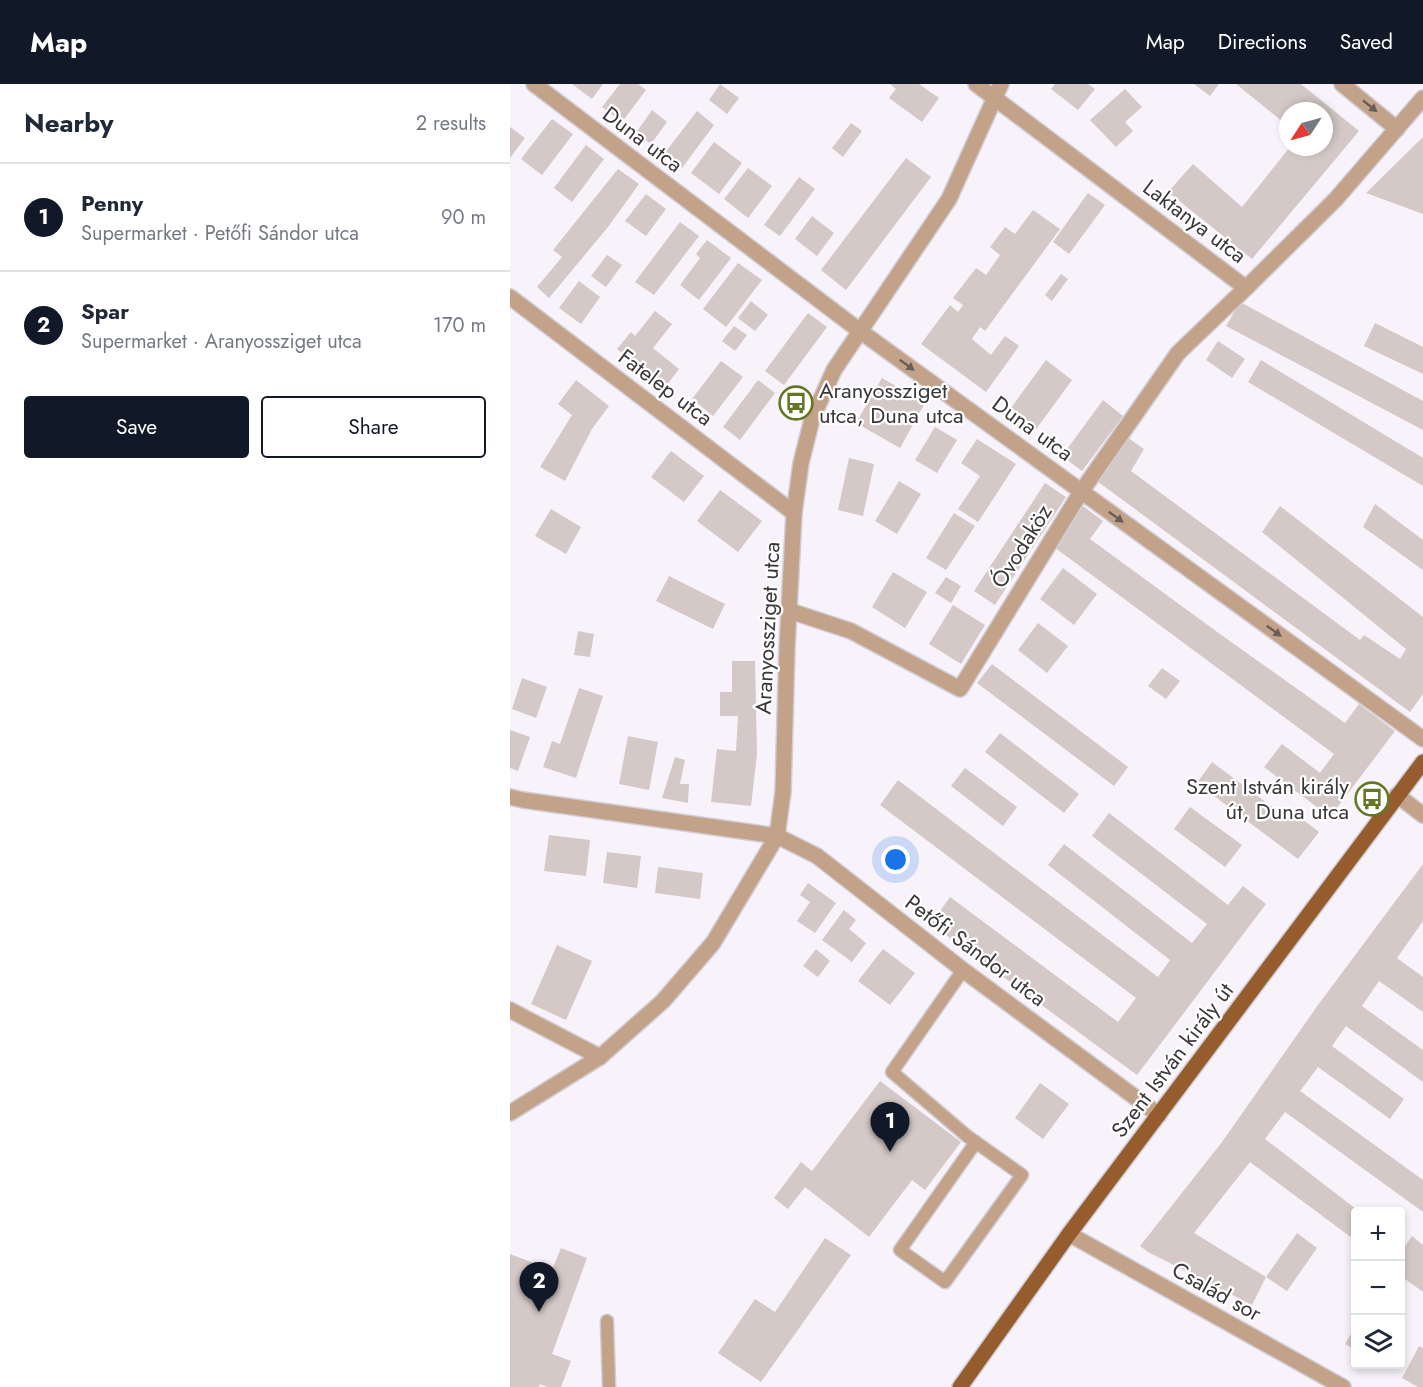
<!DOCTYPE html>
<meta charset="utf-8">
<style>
body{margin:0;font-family:Jost,sans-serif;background:#f6f6f7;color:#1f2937}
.controls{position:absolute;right:18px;bottom:18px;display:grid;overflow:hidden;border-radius:6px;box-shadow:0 3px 9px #0003}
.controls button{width:54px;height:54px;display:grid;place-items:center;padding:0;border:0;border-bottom:2px solid #e0e1e3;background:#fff;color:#1f2937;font:30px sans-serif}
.compass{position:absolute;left:769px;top:18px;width:54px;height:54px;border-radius:50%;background:#fff;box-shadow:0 3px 9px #0003;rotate:234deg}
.you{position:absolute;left:386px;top:776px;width:21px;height:21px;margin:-15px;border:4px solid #fff;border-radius:50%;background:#1a73e8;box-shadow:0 0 0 9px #1a73e833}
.badge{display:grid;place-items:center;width:39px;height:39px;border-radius:50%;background:#111827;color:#fff;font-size:20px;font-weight:700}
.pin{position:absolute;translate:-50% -50px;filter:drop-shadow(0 2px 3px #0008)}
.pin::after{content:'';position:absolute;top:32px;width:21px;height:18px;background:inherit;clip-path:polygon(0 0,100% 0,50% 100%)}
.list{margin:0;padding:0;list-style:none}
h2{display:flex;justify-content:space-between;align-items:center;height:78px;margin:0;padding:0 24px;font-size:26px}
h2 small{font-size:20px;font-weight:400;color:#747a83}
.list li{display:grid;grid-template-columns:39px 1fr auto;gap:18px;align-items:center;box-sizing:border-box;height:108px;padding:0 24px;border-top:2px solid #e0e1e3}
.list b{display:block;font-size:22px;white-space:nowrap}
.list p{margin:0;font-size:20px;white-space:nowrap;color:#747a83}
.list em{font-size:20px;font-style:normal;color:#747a83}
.actions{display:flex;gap:12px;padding:18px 24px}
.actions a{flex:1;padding:14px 0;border:2px solid #111827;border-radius:6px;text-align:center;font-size:21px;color:#111827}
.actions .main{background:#111827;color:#fff}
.icon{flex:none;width:33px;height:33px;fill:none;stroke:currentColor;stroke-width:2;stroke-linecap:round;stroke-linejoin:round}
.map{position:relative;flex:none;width:913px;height:1303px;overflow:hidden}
header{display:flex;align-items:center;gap:36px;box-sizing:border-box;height:84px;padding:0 30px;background:#111827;color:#fff}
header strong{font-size:28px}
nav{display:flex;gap:33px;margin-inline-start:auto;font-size:21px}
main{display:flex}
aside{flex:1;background:#fff}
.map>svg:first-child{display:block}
.building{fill:#d4c9c6}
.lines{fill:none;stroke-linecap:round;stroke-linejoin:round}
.lane-casing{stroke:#d2cdd4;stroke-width:15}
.street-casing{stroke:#d2cdd4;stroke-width:18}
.primary-casing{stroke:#d2cdd4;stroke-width:18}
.lane{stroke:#c3a28a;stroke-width:12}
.street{stroke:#c3a28a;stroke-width:15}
.primary{stroke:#955c2e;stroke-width:15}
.oneway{fill:#6a5c57}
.labels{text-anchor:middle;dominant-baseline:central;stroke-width:4.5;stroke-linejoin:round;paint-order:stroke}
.street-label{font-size:22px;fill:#3a373b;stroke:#fff}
.poi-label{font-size:22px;fill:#3a373b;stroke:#fff;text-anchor:start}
</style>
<header>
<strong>Map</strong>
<nav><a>Map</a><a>Directions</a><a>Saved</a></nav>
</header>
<main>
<aside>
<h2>Nearby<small>2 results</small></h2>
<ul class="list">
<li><span class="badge">1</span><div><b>Penny</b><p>Supermarket · Petőfi Sándor utca</p></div><em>90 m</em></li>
<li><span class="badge">2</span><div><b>Spar</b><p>Supermarket · Aranyossziget utca</p></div><em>170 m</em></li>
</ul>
<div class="actions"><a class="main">Save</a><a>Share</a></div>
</aside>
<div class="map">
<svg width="913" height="1303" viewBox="0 0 913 1303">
<rect width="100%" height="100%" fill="#f8f2fa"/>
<g class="building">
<polygon points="62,0 93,0 82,15"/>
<polygon points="110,0 128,0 136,6 112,38 92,23"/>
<polygon points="210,0 229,14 217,30 199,16"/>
<polygon points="380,0 409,0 429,14 412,38 379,14 386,5"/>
<polygon points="545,0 578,0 585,5 568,26 541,5"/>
<polygon points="684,0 709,0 700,12"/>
<polygon points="726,0 791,0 849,47 742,175 658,108 683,80 732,123 780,63 814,63 814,27 778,27 778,42"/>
<polygon points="615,5 632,23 615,38 623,47 606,63 580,36"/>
<polygon points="142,26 157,38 141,60 126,49"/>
<polygon points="187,27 204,41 172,84 154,70"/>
<polygon points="42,35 63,50 32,91 11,75"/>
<polygon points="341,39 352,47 333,73 322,64"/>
<polygon points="0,43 15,54 0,74"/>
<polygon points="913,53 913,130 856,109"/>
<polygon points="204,58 232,79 209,110 181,89"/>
<polygon points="76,61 94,75 62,118 44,104"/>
<polygon points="396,74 421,93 336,206 311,186"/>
<polygon points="238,84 262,102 238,134 214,115"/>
<polygon points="108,85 129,100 98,143 39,214 27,203 52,173 43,166"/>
<polygon points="289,93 305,105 270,152 254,141"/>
<polygon points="578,109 595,121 559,170 543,158"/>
<polygon points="136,110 156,125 136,152 115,137"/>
<polygon points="523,126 550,145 475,247 470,243 462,255 481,271 495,252 509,262 476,308 411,260 440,221 448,228 453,221 443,214 466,184 476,191 490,171 480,163 495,143 505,150"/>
<polygon points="302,132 324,149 307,172 285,155"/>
<polygon points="170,138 189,152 144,211 125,198"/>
<polygon points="197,156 221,174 189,216 170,201 190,174 186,170"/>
<polygon points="97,171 112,181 96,203 81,192"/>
<polygon points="228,179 252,196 216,243 193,225"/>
<polygon points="551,190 558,195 542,217 535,211"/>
<polygon points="69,197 90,213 71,240 49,224"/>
<polygon points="241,217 258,231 245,247 228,234"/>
<polygon points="730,218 913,317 913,346 716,242"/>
<polygon points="145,227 162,240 143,264 169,285 156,302 107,265 121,248 125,252"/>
<polygon points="298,229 317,243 274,301 255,287"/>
<polygon points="865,239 913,263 913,290 854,262"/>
<polygon points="224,242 237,251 225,267 212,257"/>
<polygon points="708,257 735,275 722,294 696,276"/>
<polygon points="536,276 562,296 524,348 498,328"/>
<polygon points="751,276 913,374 913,402 738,298"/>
<polygon points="211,277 233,293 203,332 182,315"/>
<polygon points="372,294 415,319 390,364 346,339"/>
<polygon points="66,296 99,322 82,345 55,397 30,383 62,331 48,320"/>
<polygon points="248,296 265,309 230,356 213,343"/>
<polygon points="593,316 613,332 572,387 552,372"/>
<polygon points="425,343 447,356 427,389 405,376"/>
<polygon points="617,353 634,365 621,387 850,556 854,551 890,575 896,565 752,448 770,422 913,533 913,610 900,628 587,397"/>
<polygon points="467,355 506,380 468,438 448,425 470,392 451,379"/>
<polygon points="161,367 194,392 174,418 141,393"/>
<polygon points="339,374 364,380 353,432 328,426"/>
<polygon points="389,397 411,410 387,450 365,437"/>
<polygon points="535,399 556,413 485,521 464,507"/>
<polygon points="210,406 252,437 228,468 187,437"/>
<polygon points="865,420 913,456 913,486 853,443"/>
<polygon points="573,422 593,437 580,455 710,550 835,639 849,620 885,647 820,733 754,683 772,660 810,689 824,670 544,463"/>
<polygon points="41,425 71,443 56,470 25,452"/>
<polygon points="444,429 465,442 436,486 416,474"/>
<polygon points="553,484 587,510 564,541 530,515"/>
<polygon points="383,488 417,508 395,544 362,523"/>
<polygon points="159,492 215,520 203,545 146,517"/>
<polygon points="436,493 451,502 441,519 425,509"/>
<polygon points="443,521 475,541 451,580 419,560"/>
<polygon points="528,539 558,562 537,589 508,566"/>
<polygon points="68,547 84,550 80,573 64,571"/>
<polygon points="222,577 245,577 247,670 241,722 201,718 207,665 226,667 228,632 210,632 210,608 222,608"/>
<polygon points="482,580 618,683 604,702 467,599"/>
<polygon points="652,584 670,597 656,615 638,602"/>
<polygon points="12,594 37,603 26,634 2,625"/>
<polygon points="69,604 93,612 66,694 33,683 42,657 50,660"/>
<polygon points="0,646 20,653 8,687 0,684"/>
<polygon points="490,649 569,710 554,729 475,668"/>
<polygon points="118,652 148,658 139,706 109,700"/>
<polygon points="165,673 175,676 170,700 179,700 178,719 152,714"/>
<polygon points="702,678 781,737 786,730 809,748 788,775 687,699"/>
<polygon points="455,684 507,723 493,742 441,702"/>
<polygon points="388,696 648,893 660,876 538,781 554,760 682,859 697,840 582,752 599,729 718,821 733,802 756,820 627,991 421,840 440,813 608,938 626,914 370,721"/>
<polygon points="680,723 732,761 715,783 664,745"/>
<polygon points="39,751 80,756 76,792 34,787"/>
<polygon points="97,768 131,772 127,804 93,799"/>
<polygon points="913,780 913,837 887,874 913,893 913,928 869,897 852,922 913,966 913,998 836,942 822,962 894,1015 880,1035 808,983 790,1007 913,1096 913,1128 775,1028 755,1055 850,1128 846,1128 846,1157 740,1078 684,1149 756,1193 742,1221 638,1168 630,1162 712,1058 808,921"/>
<polygon points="148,783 193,789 190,815 145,809"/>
<polygon points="298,799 326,819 305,849 287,837 300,818 290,811"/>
<polygon points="334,826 346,836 339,845 356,859 342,878 312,856"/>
<polygon points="47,861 82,877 56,936 21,920"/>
<polygon points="306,865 320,877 308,893 293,882"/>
<polygon points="373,865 405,889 380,921 348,897"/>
<polygon points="370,997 451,1058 415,1106 402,1096 359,1153 295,1103 278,1125 264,1114 291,1078 302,1087"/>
<polygon points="530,999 559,1020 533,1055 505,1034"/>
<polygon points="787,1149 807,1164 777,1207 756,1193"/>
<polygon points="902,1152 913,1161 913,1208 891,1192 891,1168"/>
<polygon points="315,1154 341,1171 251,1298 208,1269 245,1215 265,1228"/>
<polygon points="51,1164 77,1174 42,1270 61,1277 51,1303 37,1303 30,1300 29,1303 0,1303 0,1170 42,1186"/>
<polygon points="846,1241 846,1266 835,1260"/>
<polygon points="909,1262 913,1264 913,1303 908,1303 892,1294"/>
</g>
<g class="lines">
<defs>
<g id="lane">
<polyline points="453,886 382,988 457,1052 512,1091 435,1198 390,1166 466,1058"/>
<polyline points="97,1237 99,1303"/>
</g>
<g id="street">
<polyline points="24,0 350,247 913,655"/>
<polyline points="466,0 736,204"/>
<polyline points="832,0 887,45"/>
<polyline points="0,213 284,429"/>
<polyline points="280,527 341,547 450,605 571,408 668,269 736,204 826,115 913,14"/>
<polyline points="887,711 913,731"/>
<polyline points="0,713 13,716 267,752 307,772 453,886 649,1031"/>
<polyline points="0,926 90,973"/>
<polyline points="0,1029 90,973 153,917 203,859 267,752 273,708 277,564 284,429 291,379 302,335 324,286 439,115 491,0"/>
<polyline points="559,1150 833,1303"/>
</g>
<polyline id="primary" points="450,1303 559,1150 913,678"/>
</defs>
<use href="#lane" class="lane-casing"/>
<use href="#street" class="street-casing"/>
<use href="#primary" class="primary-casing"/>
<use href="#lane" class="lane"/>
<use href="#street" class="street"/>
<use href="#primary" class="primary"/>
</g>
<defs><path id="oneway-solid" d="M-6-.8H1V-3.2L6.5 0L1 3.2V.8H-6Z" transform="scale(1.5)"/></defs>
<g class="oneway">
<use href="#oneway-solid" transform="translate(860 22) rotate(39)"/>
<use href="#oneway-solid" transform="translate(397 281) rotate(36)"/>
<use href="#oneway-solid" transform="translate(606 433) rotate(36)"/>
<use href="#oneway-solid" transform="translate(764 547) rotate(36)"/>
</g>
<defs>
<symbol id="bus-ring" viewBox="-11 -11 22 22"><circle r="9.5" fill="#fff" stroke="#647726" stroke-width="1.5"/><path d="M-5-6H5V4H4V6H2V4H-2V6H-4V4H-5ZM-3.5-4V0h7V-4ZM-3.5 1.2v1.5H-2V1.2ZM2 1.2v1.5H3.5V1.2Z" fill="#647726"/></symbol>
</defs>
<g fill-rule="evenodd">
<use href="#bus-ring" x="267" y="300" width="38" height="38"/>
<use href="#bus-ring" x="843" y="696" width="38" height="38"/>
</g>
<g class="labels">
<g class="street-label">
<text transform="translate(133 55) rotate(37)">Duna utca</text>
<text transform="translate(685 137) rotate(37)">Laktanya utca</text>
<text transform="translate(156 303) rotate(37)">Fatelep utca</text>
<text transform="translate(523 344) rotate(36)">Duna utca</text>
<text transform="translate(511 462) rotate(-58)">Óvodaköz</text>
<text transform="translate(257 544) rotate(-87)">Aranyossziget utca</text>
<text transform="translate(466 866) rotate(37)">Petőfi Sándor utca</text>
<text transform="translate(662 976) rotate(-53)">Szent István király út</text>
<text transform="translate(707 1207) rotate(29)">Család sor</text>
</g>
<g class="poi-label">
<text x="309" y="306">Aranyossziget<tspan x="309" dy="25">utca, Duna utca</tspan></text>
<text x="839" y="702" text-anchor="end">Szent István király<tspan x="839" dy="25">út, Duna utca</tspan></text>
</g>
</g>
</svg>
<div class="controls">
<button>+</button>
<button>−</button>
<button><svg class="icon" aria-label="layers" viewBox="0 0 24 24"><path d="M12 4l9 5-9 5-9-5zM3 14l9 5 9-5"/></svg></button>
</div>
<svg class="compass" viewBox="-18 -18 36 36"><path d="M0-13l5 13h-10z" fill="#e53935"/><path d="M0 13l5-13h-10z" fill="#747a83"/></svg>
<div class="you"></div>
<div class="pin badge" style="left:380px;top:1068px">1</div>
<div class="pin badge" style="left:29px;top:1228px">2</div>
</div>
</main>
